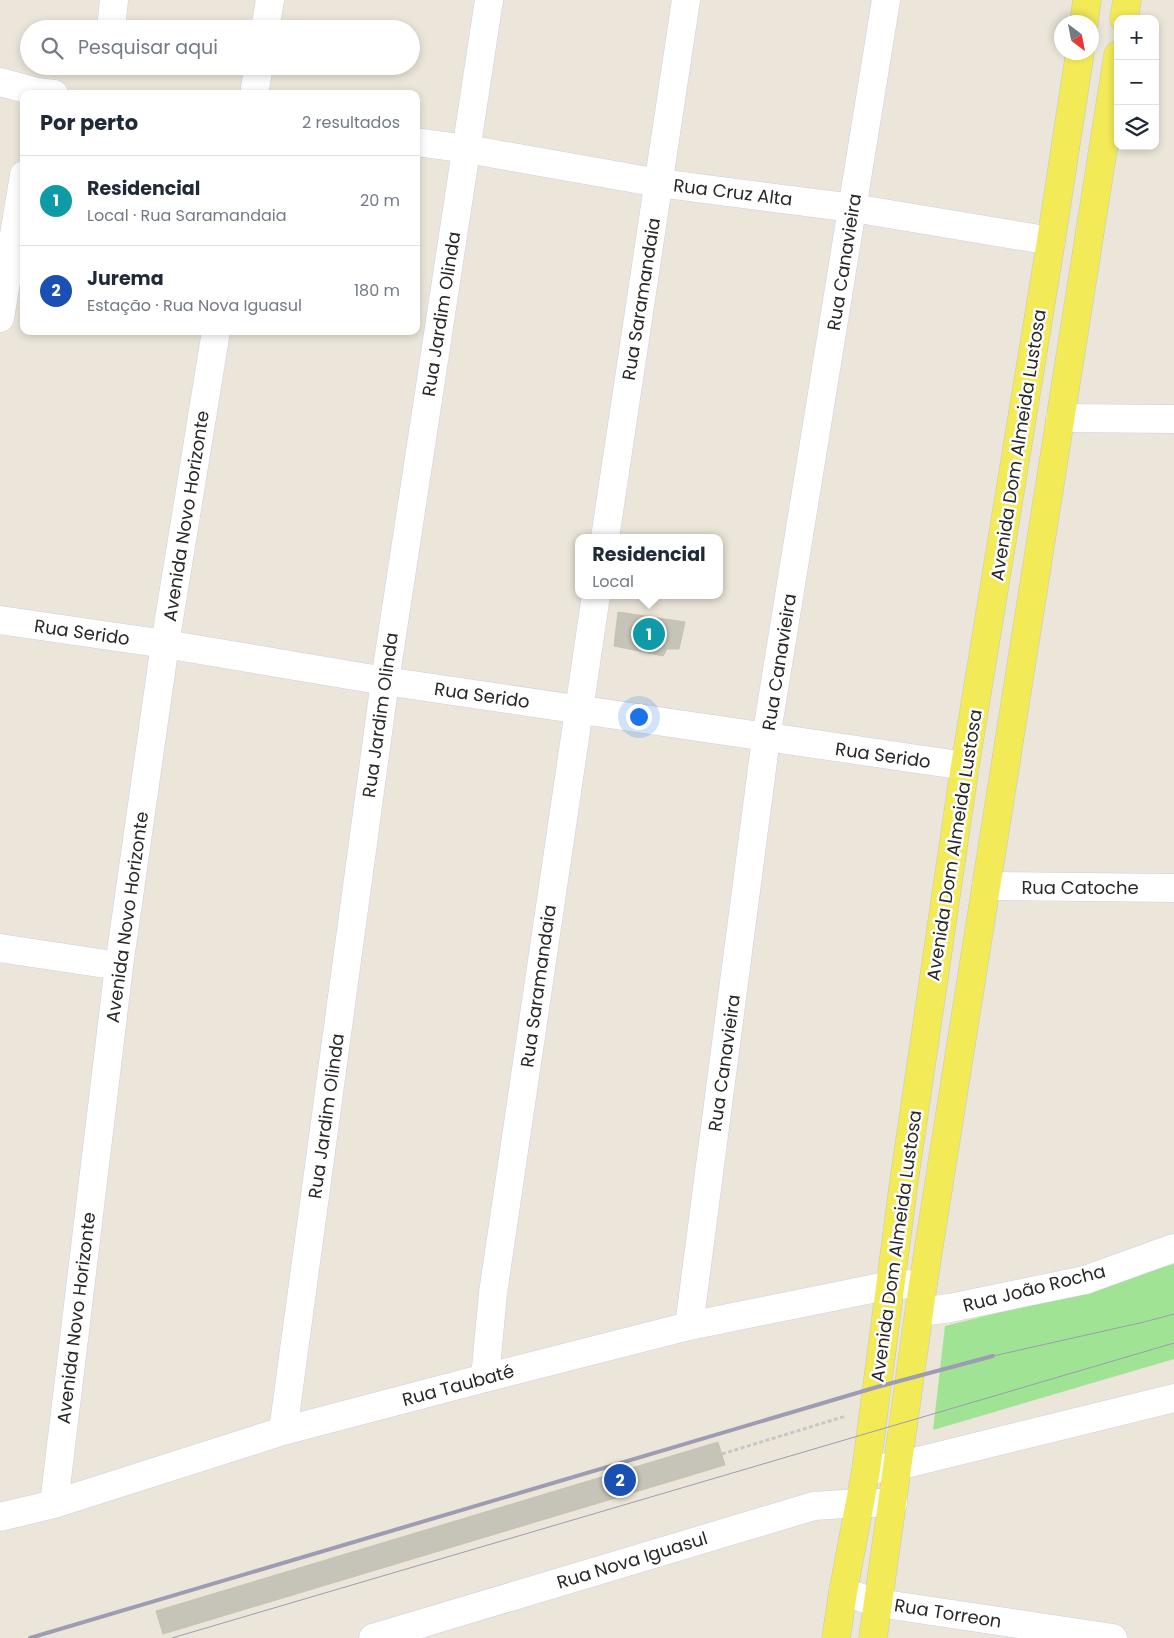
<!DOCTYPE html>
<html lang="pt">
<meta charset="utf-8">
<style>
body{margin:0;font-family:Poppins,sans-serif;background:#f2f2f3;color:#1f2937}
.controls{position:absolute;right:15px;top:15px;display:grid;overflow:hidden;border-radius:10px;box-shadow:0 2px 8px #0003}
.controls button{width:45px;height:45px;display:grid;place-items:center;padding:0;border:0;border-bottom:1px solid #e0e1e3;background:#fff;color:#1f2937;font:25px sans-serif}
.compass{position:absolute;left:1054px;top:15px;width:45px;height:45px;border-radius:50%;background:#fff;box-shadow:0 2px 8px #0003;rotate:148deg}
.you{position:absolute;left:638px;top:716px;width:18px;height:18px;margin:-12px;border:4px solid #fff;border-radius:50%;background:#1a73e8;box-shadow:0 0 0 8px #1a73e833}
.badge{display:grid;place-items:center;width:32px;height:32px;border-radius:50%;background:#3536fc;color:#fff;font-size:16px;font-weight:700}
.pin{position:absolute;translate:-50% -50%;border:2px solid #fff;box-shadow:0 1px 5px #0006}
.popup{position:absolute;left:575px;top:534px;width:148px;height:65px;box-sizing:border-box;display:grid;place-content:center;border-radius:10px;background:#fff;filter:drop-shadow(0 1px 4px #0005);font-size:16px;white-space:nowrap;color:#747a83}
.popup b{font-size:19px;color:#1f2937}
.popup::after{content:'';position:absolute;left:50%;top:100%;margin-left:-10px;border:10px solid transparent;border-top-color:#fff}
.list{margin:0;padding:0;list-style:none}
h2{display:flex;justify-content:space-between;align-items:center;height:65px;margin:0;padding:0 20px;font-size:21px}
h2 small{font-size:16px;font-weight:400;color:#747a83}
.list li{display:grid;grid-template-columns:32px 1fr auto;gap:15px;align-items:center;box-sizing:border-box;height:90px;padding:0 20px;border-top:1px solid #e0e1e3}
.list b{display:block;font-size:19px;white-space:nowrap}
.list p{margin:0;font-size:16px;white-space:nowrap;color:#747a83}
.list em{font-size:16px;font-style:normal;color:#747a83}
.icon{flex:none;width:28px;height:28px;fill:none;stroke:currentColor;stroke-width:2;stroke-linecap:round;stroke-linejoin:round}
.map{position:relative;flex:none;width:1174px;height:1638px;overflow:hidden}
.search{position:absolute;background:#fff;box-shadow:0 2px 8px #0003;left:20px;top:20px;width:400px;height:55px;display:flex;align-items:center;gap:12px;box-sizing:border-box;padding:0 18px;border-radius:28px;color:#747a83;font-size:19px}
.panel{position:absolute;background:#fff;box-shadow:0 2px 8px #0003;left:20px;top:90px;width:400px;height:245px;border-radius:10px}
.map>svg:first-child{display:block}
.green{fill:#a1e394}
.building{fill:#c6c3b9;stroke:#c6c3b3}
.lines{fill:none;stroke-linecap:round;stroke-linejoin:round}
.minor-casing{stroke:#cecee1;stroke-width:29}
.primary-casing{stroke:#c7c7c7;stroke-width:29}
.path{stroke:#c7c7c7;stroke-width:3;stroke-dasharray:4 2.5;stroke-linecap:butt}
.minor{stroke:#fff;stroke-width:28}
.primary{stroke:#f2ea57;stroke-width:28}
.tram{stroke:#9d9cb3;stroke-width:1}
.rail{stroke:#9d9cb3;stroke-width:4}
.labels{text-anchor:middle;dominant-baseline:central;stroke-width:5;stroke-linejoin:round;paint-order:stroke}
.street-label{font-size:18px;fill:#282828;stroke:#fff}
</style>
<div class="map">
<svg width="1174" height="1638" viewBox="0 0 1174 1638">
<rect width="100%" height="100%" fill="#ebe6d9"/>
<polygon class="green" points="1174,1264 1174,1359 933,1430 945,1326 1029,1305"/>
<g class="building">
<polygon points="618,612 685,622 679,649 667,649 663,656 614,646"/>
<polygon points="718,1442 725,1465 163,1634 156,1611"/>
</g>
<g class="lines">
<defs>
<g id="minor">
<polyline points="111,28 114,0"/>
<polyline points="265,29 270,0"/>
<polyline points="0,82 37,92 54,94"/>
<polyline points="254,94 259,66"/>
<polyline points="416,142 467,149 659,183 853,208 1051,241"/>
<polyline points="0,318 24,175"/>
<polyline points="1060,418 1174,419"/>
<polyline points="605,538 686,0"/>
<polyline points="0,620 165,644 385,681 965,766"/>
<polyline points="986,886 1174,888"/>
<polyline points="0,948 119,966"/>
<polyline points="920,1312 950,1308 1085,1280 1174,1248"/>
<polyline points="689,1326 766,738 886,0"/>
<polyline points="485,1378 493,1293 596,595"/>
<polyline points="283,1431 385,681 489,0"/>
<polyline points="866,1470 898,1466 1174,1398"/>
<polyline points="54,1504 119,966 165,644 216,331"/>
<polyline points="0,1517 54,1504 283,1431 485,1378 689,1326 891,1285 923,1284"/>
<polyline points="843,1592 878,1603 1113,1638"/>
<polyline points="373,1638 814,1506 859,1503 893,1503"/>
</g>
<g id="primary">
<polyline points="1124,19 1127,0"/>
<polyline points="1084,22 1087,0"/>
<polyline points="836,1638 843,1592 866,1470 904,1181 965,766 1051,241 1080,52"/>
<polyline points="873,1638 923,1284 1118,55"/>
</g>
</defs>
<use href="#minor" class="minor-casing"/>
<use href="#primary" class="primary-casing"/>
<polyline class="path" points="722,1454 846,1416"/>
<use href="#minor" class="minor"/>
<use href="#primary" class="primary"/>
<g class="tram">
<polyline points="993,1356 1144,1322 1174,1314"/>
<polyline points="172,1638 1174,1343"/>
</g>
<polyline class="rail" points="30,1638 877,1387 993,1356"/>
</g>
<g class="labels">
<g class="street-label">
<text transform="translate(733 192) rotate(7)">Rua Cruz Alta</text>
<text transform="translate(844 262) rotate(-81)">Rua Canavieira</text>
<text transform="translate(641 299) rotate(-81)">Rua Saramandaia</text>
<text transform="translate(441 314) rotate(-81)">Rua Jardim Olinda</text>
<text transform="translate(1018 445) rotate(-81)">Avenida Dom Almeida Lustosa</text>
<text transform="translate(186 516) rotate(-81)">Avenida Novo Horizonte</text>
<text transform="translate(82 632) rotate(8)">Rua Serido</text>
<text transform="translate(779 662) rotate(-81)">Rua Canavieira</text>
<text transform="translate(482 695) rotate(8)">Rua Serido</text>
<text transform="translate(380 715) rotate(-82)">Rua Jardim Olinda</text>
<text transform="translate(883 755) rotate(8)">Rua Serido</text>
<text transform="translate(954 845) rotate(-81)">Avenida Dom Almeida Lustosa</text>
<text x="1080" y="887">Rua Catoche</text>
<text transform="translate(127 917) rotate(-82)">Avenida Novo Horizonte</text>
<text transform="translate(538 986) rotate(-82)">Rua Saramandaia</text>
<text transform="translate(724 1063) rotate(-82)">Rua Canavieira</text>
<text transform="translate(326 1116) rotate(-82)">Rua Jardim Olinda</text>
<text transform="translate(896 1246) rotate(-82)">Avenida Dom Almeida Lustosa</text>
<text transform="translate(1034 1288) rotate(-14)">Rua João Rocha</text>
<text transform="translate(76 1318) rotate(-83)">Avenida Novo Horizonte</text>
<text transform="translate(458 1385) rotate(-15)">Rua Taubaté</text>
<text transform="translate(632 1560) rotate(-17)">Rua Nova Iguasul</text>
<text transform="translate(948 1613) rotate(9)">Rua Torreon</text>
</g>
</g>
</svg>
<div class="controls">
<button>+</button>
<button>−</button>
<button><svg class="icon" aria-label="layers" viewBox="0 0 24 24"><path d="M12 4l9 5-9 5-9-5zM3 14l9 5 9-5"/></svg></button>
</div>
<svg class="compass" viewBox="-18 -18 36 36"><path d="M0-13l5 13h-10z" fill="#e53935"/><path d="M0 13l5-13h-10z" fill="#747a83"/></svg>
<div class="you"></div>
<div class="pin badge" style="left:649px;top:634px;background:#0f9aa8">1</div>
<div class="popup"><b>Residencial</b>Local</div>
<div class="pin badge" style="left:620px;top:1480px;background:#1a4fb4">2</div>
<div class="search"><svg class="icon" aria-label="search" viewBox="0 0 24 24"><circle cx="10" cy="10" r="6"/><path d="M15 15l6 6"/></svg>Pesquisar aqui</div>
<section class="panel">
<h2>Por perto<small>2 resultados</small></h2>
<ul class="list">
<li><span class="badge" style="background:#0f9aa8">1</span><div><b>Residencial</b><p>Local · Rua Saramandaia</p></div><em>20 m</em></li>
<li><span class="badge" style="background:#1a4fb4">2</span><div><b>Jurema</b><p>Estação · Rua Nova Iguasul</p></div><em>180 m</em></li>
</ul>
</section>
</div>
